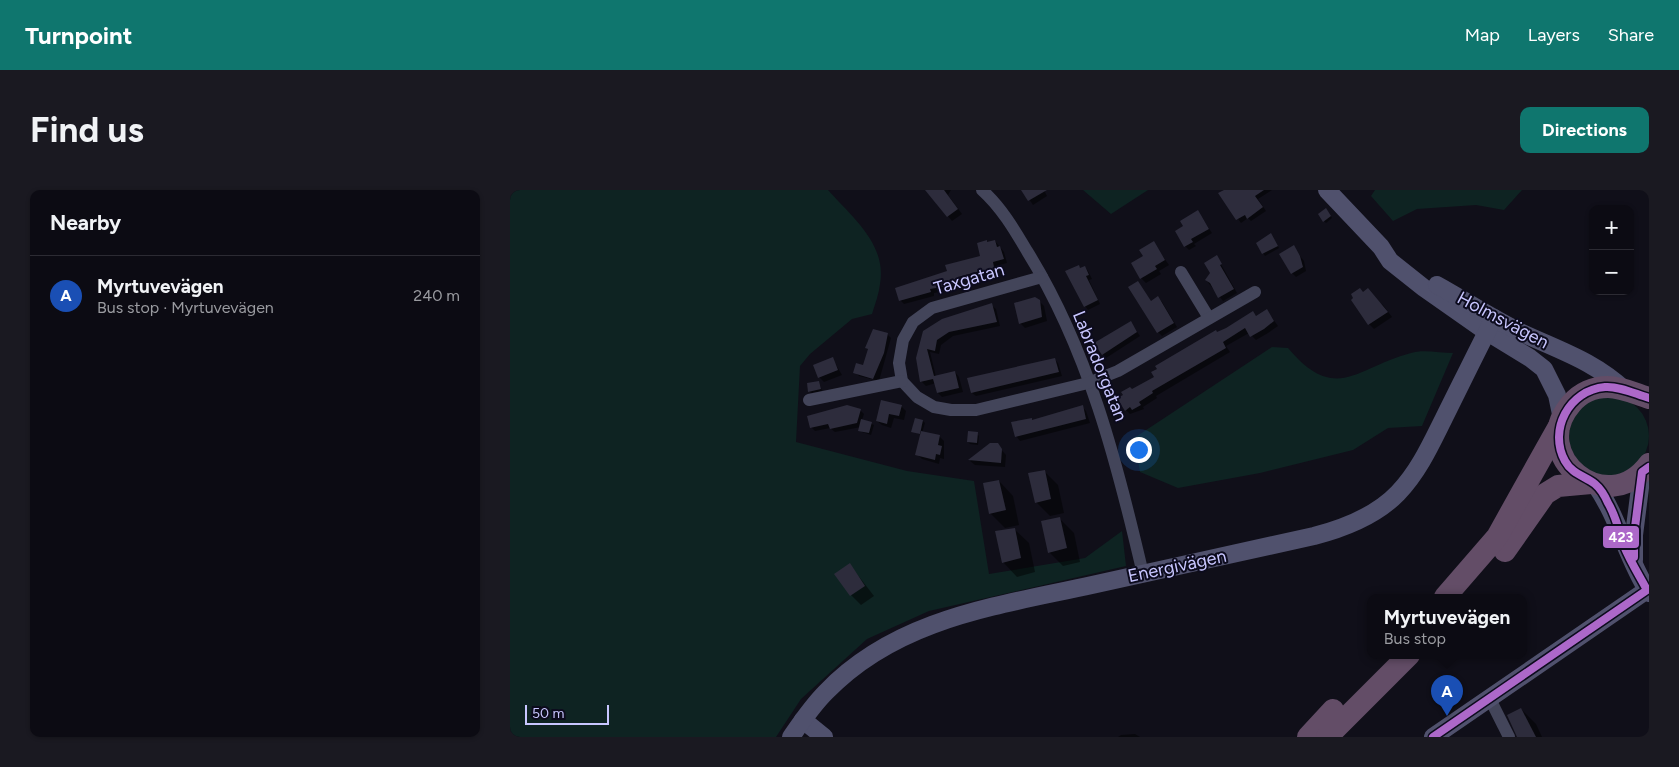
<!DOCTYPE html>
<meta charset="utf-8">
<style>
body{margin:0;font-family:Figtree,sans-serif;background:#1a1921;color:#f1f3f6}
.controls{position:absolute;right:15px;top:15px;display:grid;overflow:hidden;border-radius:10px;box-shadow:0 1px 4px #0004}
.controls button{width:45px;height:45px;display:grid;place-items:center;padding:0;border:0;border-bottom:1px solid #2c2b33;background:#0c0b13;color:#f1f3f6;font:25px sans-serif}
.scale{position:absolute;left:15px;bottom:12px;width:84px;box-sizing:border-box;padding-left:5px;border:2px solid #c8c6ff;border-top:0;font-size:14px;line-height:18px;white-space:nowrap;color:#c8c6ff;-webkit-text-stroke:4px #0c0b1d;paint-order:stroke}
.you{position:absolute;left:628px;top:259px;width:18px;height:18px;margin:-12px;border:4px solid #fff;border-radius:50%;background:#1a73e8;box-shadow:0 0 0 8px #1a73e833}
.badge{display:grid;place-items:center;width:32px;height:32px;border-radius:50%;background:#0f766e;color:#fff;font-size:16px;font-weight:700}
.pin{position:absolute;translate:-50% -41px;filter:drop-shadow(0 1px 2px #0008)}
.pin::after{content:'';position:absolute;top:26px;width:18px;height:15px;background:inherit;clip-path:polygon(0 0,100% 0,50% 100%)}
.popup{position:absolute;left:857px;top:404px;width:160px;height:65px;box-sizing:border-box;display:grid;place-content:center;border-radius:10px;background:#0c0b13;filter:drop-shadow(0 1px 4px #0005);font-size:16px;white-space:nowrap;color:#9a9ba0}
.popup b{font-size:19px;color:#f1f3f6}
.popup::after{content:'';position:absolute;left:50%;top:100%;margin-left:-10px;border:10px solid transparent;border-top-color:#0c0b13}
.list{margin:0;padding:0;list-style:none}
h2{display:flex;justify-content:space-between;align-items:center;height:65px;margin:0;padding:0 20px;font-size:21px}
h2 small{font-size:16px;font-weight:400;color:#9a9ba0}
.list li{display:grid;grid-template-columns:32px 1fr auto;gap:15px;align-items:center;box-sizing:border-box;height:80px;padding:0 20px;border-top:1px solid #2c2b33}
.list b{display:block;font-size:19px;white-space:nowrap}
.list p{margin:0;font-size:16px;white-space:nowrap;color:#9a9ba0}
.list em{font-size:16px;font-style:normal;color:#9a9ba0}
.map{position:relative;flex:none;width:1139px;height:547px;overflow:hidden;border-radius:10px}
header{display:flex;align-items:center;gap:30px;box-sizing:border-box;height:70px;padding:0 25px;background:#0f766e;color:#fff}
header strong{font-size:24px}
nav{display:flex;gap:28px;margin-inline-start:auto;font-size:18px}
.intro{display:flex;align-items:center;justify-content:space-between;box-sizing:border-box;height:120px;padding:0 30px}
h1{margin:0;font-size:35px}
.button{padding:12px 22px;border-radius:10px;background:#0f766e;color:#fff;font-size:18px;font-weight:700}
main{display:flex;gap:30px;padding:0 30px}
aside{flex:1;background:#0c0b13;border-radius:10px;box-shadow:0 1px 4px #0004}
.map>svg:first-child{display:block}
.green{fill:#0e2322}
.shadow{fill:#0007}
.building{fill:#2d2c3c}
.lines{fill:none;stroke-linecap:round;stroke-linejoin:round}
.street{stroke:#43455a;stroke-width:12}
.secondary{stroke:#50516d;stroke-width:18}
.highway{stroke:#634d67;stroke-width:22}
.bus-1-casing{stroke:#0c0b1d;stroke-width:11}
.bus-1{stroke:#ac68c9;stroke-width:8}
.labels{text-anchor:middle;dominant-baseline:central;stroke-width:4;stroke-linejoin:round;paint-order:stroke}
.street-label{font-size:18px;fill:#c8c6ff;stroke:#0c0b1d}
.line-badge{stroke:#0c0b1d;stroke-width:2}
.badge-label{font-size:14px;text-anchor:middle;font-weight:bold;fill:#fff}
</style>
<header>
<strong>Turnpoint</strong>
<nav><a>Map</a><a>Layers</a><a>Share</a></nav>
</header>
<div class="intro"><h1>Find us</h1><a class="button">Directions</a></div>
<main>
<aside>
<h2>Nearby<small></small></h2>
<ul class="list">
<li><span class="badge" style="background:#1a4fb4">A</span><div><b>Myrtuvevägen</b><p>Bus stop · Myrtuvevägen</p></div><em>240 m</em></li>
</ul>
</aside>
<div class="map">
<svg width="1139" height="547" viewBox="0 0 1139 547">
<rect width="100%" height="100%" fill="#100f19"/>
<g class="green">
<path d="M0,0H318C342,27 377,54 370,94C369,104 365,114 362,124L342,129L300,164L290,176L286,252L397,281L464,291L479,384L575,368L612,341L616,376L419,421L357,449L291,509L266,547H0Z"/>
<polygon points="573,0 638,0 601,24"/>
<polygon points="865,0 1012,0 994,20 966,15 907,19 883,31 861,6"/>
<path d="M762,157L778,158C826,215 847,177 901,163C913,159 930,163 943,163L912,236L878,238L843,260L750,283L668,298L630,282L624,248Z"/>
<circle cx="1099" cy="246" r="40"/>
</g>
<g class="shadow">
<polygon points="416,0 441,0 438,5 452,24 442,31"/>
<polygon points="513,0 534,0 537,6 523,15"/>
<polygon points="716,0 762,0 748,9 756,21 741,31 738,28 731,33 710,4"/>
<polygon points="688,22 702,43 684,54 686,56 679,60 675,56"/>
<polygon points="818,22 822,28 816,33 814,31"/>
<polygon points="762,47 769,58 755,66 747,53"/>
<polygon points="485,51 494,62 497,73 486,76 489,86 481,88 477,84 451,91 453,98 424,103 424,106 394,114 390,110 438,82 472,67"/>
<polygon points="643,53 659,75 649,81 651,84 636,93 631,88 634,66"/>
<polygon points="783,57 794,71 796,81 786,87 782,83"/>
<polygon points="707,67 727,103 713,111 696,90 701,83"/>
<polygon points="569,77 571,79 575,77 578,81 582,89 579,90 590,114 578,120 575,116"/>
<polygon points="628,93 641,112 648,108 652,112 667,137 652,146 648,142"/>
<polygon points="853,103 873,115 882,127 864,139 859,134"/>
<polygon points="529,111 534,116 537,131 515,138 510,133"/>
<polygon points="481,115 486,119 490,136 443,146 431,155 429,164 420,162 426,187 445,182 449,187 453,202 432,207 428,203 426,193 416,196 411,191 414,142"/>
<polygon points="757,121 768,136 758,143 746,150 739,143 716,156 720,162 646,206 647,208 633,217 634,219 620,224 616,220 622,200 646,187 707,143 743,123 747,127"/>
<polygon points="621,133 630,146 596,168 593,164"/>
<polygon points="377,144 381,148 369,191 349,186 345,182 354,176 359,160 356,158"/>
<polygon points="322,168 332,185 314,192 309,187"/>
<polygon points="544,169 548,173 552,186 466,206 462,203"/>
<polygon points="309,192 312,201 301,203 299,201"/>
<polygon points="391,216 396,221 394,230 384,228 381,238 372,235 367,231"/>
<polygon points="572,217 576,221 580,233 510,251 506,246 523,231"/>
<polygon points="350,220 354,224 352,230 364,235 361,245 352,242 351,237 325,242 320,238 305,241 301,237"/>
<polygon points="413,231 415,233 412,243 429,246 434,251 434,269 430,268 429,274 412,269 407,264 411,245 403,241"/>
<polygon points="467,244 469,246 468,255 460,254 458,252"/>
<polygon points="480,254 487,255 496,265 495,277 465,275 460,271"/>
<polygon points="534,281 548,295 554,323 540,326 526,312"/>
<polygon points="489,291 503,306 509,335 495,338 480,323"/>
<polygon points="550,329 564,343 570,372 553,376 539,362"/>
<polygon points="504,339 519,353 525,382 507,387 493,372"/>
<polygon points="340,375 364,406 351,415 341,405"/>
<polygon points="1011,519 1026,534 1032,547 1007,547"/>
<polygon points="625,544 630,547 608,547 611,545"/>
</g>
<g class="building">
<polygon points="415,0 434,0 448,19 437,27"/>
<polygon points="511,0 537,0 518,11"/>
<polygon points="714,0 754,0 745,6 753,17 737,29 735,25 726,30 708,3"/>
<polygon points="816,18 821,26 813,32 808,24"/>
<polygon points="688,20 699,39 681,49 683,52 674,57 665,41 673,36 670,31"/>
<polygon points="761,43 768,56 752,64 746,53"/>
<polygon points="477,50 477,52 485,50 487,57 490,56 494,69 483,72 485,82 475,84 474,80 448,87 450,94 420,99 421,102 389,111 385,98 437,81 435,75 470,66 467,53"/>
<polygon points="644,51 655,70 645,76 647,79 630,89 621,73 633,66 629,60"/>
<polygon points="784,55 790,66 793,77 781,84 769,64"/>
<polygon points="707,65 712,74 710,75 724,99 708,108 700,93 695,90 700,83 694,73"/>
<polygon points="569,75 570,78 575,76 579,85 576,86 588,110 574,117 555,81"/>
<polygon points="628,91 641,111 648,106 664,133 647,143 618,97"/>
<polygon points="850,98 853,102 858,98 878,122 858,135 841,110 843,108 841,104"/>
<polygon points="525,107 530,110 532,127 509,134 504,113"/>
<polygon points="482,113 487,132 439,142 427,150 425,161 417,159 424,186 445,181 449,198 427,203 423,189 410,192 406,168 413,141 432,129"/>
<polygon points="757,119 764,131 754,139 740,147 735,138 713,152 716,158 642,201 643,203 629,212 631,215 622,220 620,217 615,221 607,208 613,205 611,202 620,197 622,199 644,187 641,182 647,179 645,176 706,140 707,142 716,138 743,121 746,126"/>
<polygon points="621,131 627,142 592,165 584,153"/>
<polygon points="363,139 378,143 374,163 363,189 343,183 346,173 353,175 358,159 355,158"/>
<polygon points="323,167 328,180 308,188 303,175"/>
<polygon points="545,168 549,182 461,203 457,188"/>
<polygon points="309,191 311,199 298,202 297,193"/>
<polygon points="371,210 392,215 389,226 379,224 377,234 366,231"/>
<polygon points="337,215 351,219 347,233 320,239 318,234 300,238 297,226"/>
<polygon points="573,215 576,229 505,247 501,232 522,228 522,230"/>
<polygon points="405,228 413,230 410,244 401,242"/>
<polygon points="351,229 362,232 359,243 348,241"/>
<polygon points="411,241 430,245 428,255 432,256 430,265 426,264 425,270 405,265"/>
<polygon points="458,241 468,242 467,253 457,252"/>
<polygon points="480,253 488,253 492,259 491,273 458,270"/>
<polygon points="535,280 541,309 525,313 518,283"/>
<polygon points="489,290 496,320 479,324 473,293"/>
<polygon points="550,327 557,358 538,363 531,331"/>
<polygon points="505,338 511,368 492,373 485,341"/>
<polygon points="340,373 355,396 340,406 324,384"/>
<polygon points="1011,518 1026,547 1007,547 997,525"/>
</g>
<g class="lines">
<g class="street">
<path d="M472,0C491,17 504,39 517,61C578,159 607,272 633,384"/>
<polyline points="671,82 699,128"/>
<polyline points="532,87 422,118 403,132 393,150 389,173 392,191 407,207 424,217 441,220 466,220 578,193 608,181 745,102"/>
<polyline points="299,210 392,191"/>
<polyline points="979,507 999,547"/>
</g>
<g class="secondary">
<polyline points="817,0 871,57 880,71 914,98 971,138 1020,168 1034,179 1047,205 1052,229"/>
<path d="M927,95C954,110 980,127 1008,141C1048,160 1083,170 1116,201"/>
<path d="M1085,294C1109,328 1116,367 1139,403"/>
<polyline points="1124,370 1124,345 1132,282"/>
<polyline points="293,530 314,547"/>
<path d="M281,547C292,531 302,516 316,502C387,428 487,416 582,395C656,379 730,362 804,346C835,338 866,326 888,303C909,281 921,254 934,228C951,194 967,161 984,128"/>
<polyline points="923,547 1137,400"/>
</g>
<g class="highway">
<path d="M1139,208C1126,204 1112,197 1098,197C1084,197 1070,203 1061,214C1017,265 1096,331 1139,274"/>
<polyline points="995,361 1035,304 1048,296 1081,293"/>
<polyline points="935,407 987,347 1049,236"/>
<polyline points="798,547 823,520"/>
<polyline points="817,547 899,465"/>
</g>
<defs>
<g id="bus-1">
<polyline points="1124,367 1124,345 1132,282 1139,277"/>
<path d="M923,547L1137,400C1129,385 1120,371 1114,356C1109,341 1106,326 1098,313C1095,306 1091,299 1085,294C1075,286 1062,284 1055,271C1038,240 1059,200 1095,197C1110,196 1125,204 1139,208"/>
</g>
</defs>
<use href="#bus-1" class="bus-1-casing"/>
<use href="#bus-1" class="bus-1"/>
</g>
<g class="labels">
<g class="street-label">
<text transform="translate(459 89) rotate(-16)">Taxgatan</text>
<text transform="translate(993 130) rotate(28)">Holmsvägen</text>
<text transform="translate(590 176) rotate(68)">Labradorgatan</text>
<text transform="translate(667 376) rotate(-12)">Energivägen</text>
</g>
</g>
<rect class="line-badge" x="1092" y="335" width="38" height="24" rx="5" fill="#ac68c9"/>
<g class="badge-label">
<text x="1111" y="352">423</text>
</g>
</svg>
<div class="controls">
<button>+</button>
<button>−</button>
</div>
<div class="scale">50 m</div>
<div class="you"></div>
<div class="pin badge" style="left:937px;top:526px;background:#1a4fb4">A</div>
<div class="popup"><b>Myrtuvevägen</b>Bus stop</div>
</div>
</main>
